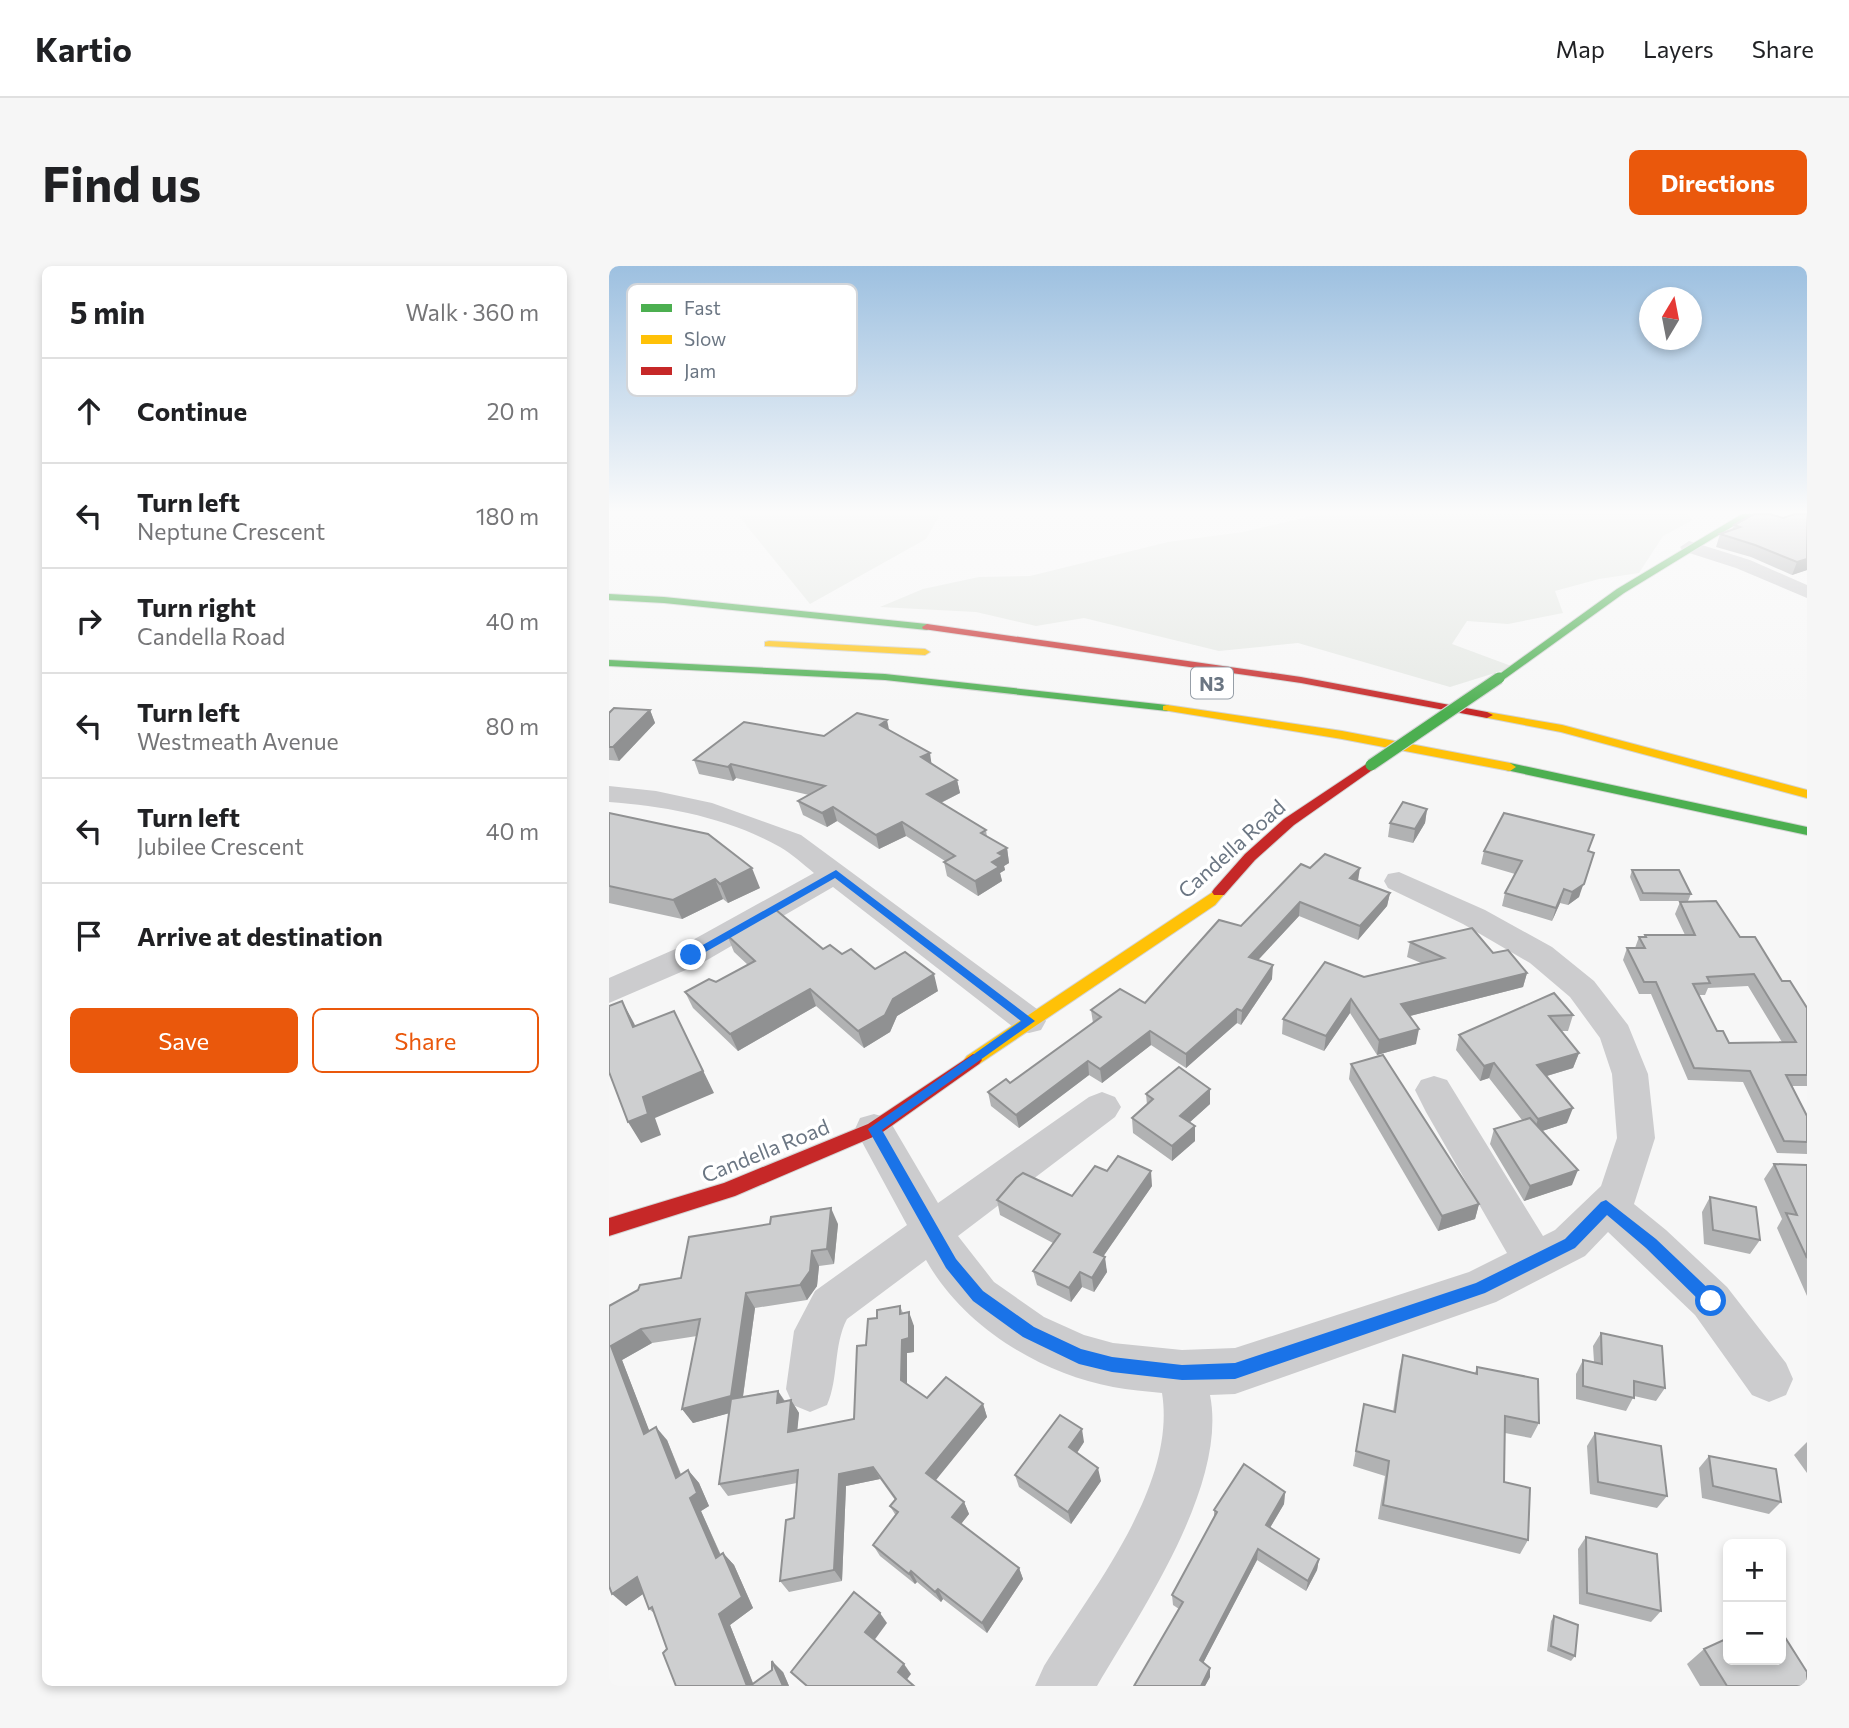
<!DOCTYPE html>
<meta charset="utf-8">
<style>
body{margin:0;font-family:Commissioner,sans-serif;background:#f6f6f6;color:#202124}
.controls{position:absolute;right:21px;bottom:21px;display:grid;overflow:hidden;border-radius:10px;box-shadow:0 4px 10px #0003}
.controls button{width:63px;height:63px;display:grid;place-items:center;padding:0;border:0;border-bottom:2px solid #e0e0e0;background:#fff;color:#202124;font:35px sans-serif}
.compass{position:absolute;left:1030px;top:21px;width:63px;height:63px;border-radius:50%;background:#fff;box-shadow:0 4px 10px #0003;rotate:10deg}
.stop{position:absolute;width:21px;height:21px;margin:-16px;border:5px solid #1a73e8;border-radius:50%;background:#fff}
.stop.end{background:#1a73e8;border-color:#fff;box-shadow:0 2px 7px #0008}
.list{margin:0;padding:0;list-style:none}
h2{display:flex;justify-content:space-between;align-items:center;height:91px;margin:0;padding:0 28px;font-size:30px}
h2 small{font-size:23px;font-weight:400;color:#757577}
.list li{display:grid;grid-template-columns:46px 1fr auto;gap:21px;align-items:center;box-sizing:border-box;height:105px;padding:0 28px;border-top:2px solid #e0e0e0}
.list b{display:block;font-size:26px;white-space:nowrap}
.list p{margin:0;font-size:23px;white-space:nowrap;color:#757577}
.list em{font-size:23px;font-style:normal;color:#757577}
.actions{display:flex;gap:14px;padding:21px 28px}
.actions a{flex:1;padding:16px 0;border:2px solid #ea580c;border-radius:10px;text-align:center;font-size:24px;color:#ea580c}
.actions .main{background:#ea580c;color:#fff}
.icon{flex:none;width:38px;height:38px;fill:none;stroke:currentColor;stroke-width:2;stroke-linecap:round;stroke-linejoin:round}
.map{position:relative;flex:none;width:1198px;height:1420px;overflow:hidden;border-radius:10px}
header{display:flex;align-items:center;gap:42px;box-sizing:border-box;height:98px;padding:0 35px;background:#fff;border-bottom:2px solid #e0e0e0}
header strong{font-size:33px}
nav{display:flex;gap:38px;margin-inline-start:auto;font-size:24px}
.intro{display:flex;align-items:center;justify-content:space-between;box-sizing:border-box;height:168px;padding:0 42px}
h1{margin:0;font-size:49px}
.button{padding:18px 32px;border-radius:10px;background:#ea580c;color:#fff;font-size:24px;font-weight:700}
main{display:flex;gap:42px;padding:0 42px}
aside{flex:1;background:#fff;border-radius:10px;box-shadow:0 4px 10px #0003}
.map>svg:first-child{display:block}
.green{fill:#e6e9e5}
.lines{fill:none;stroke-linecap:round;stroke-linejoin:round}
.fast-casing{stroke:#d3d4d4;stroke-width:2}
.slow-casing{stroke:#d3d4d4;stroke-width:2}
.jam-casing{stroke:#d3d4d4;stroke-width:2}
.street{fill:#ccccce;fill-rule:evenodd}
.fast{fill:#4caf50;fill-rule:evenodd}
.slow{fill:#ffc107;fill-rule:evenodd}
.jam{fill:#c62828;fill-rule:evenodd}
.fast-bridge-casing{stroke:#d3d4d4;stroke-width:13;stroke-linecap:butt}
.fast-bridge{stroke:#4caf50;stroke-width:11}
.wall{fill:#b1b2b3;fill-rule:evenodd}
.shaded-wall{fill:#909192}
.building{fill:#cecfd0;stroke:#909192;stroke-width:2;fill-rule:evenodd}
.route{fill:#1a73e8}
.labels{text-anchor:middle;dominant-baseline:central;stroke-width:7;stroke-linejoin:round;paint-order:stroke}
.shield{fill:#fff;stroke:#979fa8;stroke-width:2}
.shield-label{font-size:19px;font-weight:bold;fill:#6b7683}
.street-label{font-size:21px;fill:#6b7683;stroke:#fff}
.key{fill:#fff;stroke:#d3d6da;stroke-width:2}
.key-label{font-size:19px;fill:#6b7683}
</style>
<header>
<strong>Kartio</strong>
<nav><a>Map</a><a>Layers</a><a>Share</a></nav>
</header>
<div class="intro"><h1>Find us</h1><a class="button">Directions</a></div>
<main>
<aside>
<h2>5 min<small>Walk · 360 m</small></h2>
<ul class="list">
<li><svg class="icon" aria-label="ahead" viewBox="0 0 24 24"><path d="M12 20V5M6 11l6-6 6 6"/></svg><div><b>Continue</b></div><em>20 m</em></li>
<li><svg class="icon" aria-label="left" viewBox="0 0 24 24"><path d="M17 20v-9H6M10 6l-5 5 5 5"/></svg><div><b>Turn left</b><p>Neptune Crescent</p></div><em>180 m</em></li>
<li><svg class="icon" aria-label="right" viewBox="0 0 24 24"><path d="M7 20v-9h11M14 6l5 5-5 5"/></svg><div><b>Turn right</b><p>Candella Road</p></div><em>40 m</em></li>
<li><svg class="icon" aria-label="left" viewBox="0 0 24 24"><path d="M17 20v-9H6M10 6l-5 5 5 5"/></svg><div><b>Turn left</b><p>Westmeath Avenue</p></div><em>80 m</em></li>
<li><svg class="icon" aria-label="left" viewBox="0 0 24 24"><path d="M17 20v-9H6M10 6l-5 5 5 5"/></svg><div><b>Turn left</b><p>Jubilee Crescent</p></div><em>40 m</em></li>
<li><svg class="icon" aria-label="arrive" viewBox="0 0 24 24"><path d="M6 21V4h12l-3 4 3 4H6"/></svg><div><b>Arrive at destination</b></div></li>
</ul>
<div class="actions"><a class="main">Save</a><a>Share</a></div>
</aside>
<div class="map">
<svg width="1198" height="1420" viewBox="0 0 1198 1420">
<rect width="100%" height="100%" fill="#f7f7f7"/>
<g class="green">
<polygon points="1078,248 1084,254 1054,270 1030,307 990,313 946,325 954,347 899,358 858,355 843,378 905,401 841,421 689,377 610,385 475,352 427,360 367,346 271,341 314,323 370,311 421,310 559,276 634,266 706,249"/>
<polygon points="129,249 331,249 317,273 201,338"/>
</g>
<g class="lines">
<defs>
<g id="fast">
<polygon points="1133,248 1144,248 1015,327 894,414 885,412 1008,323"/>
<polygon points="0,328 55,331 318,358 323,361 318,364 55,337 0,334"/>
<polygon points="0,394 276,408 558,439 564,442 558,445 276,414 0,400"/>
<polygon points="901,497 1198,561 1198,569 897,504 897,498"/>
</g>
<g id="slow">
<polygon points="160,375 316,383 321,386 316,389 156,380 156,376"/>
<polygon points="558,439 733,465 901,497 907,501 901,505 733,473 554,444 554,440"/>
<polygon points="878,446 953,459 1198,524 1198,532 952,466 874,451 872,449"/>
<polygon points="610,622 617,626 606,639 370,798 358,798 355,794 358,790"/>
</g>
<g id="jam">
<polygon points="318,358 692,411 878,446 884,449 878,452 692,417 314,363 313,361"/>
<polygon points="762,495 766,496 766,502 685,559 646,594 615,629 605,629 603,626 605,623 636,588 675,553"/>
<polygon points="364,788 370,790 373,794 370,798 271,868 126,930 0,970 0,952 115,917 259,858"/>
</g>
</defs>
<use href="#fast" class="fast-casing"/>
<use href="#slow" class="slow-casing"/>
<use href="#jam" class="jam-casing"/>
<g class="street">
<polygon points="1080,275 1141,294 1198,319 1198,332 1127,302 1074,285 1071,281"/>
<path d="M0,520L47,525L103,537L192,569L432,746L437,755L432,764L420,767L408,764L224,621L93,697L0,737V712L71,681L205,607C194,598 183,588 171,581C120,552 57,540 0,536Z"/>
<path d="M790,606L876,644L943,681L985,715L1019,759L1039,808L1046,872L1025,938L1057,964L1118,1021L1177,1097L1184,1113L1177,1129L1160,1136L1143,1129L1086,1049L999,966L976,990L887,1036L626,1128L601,1129C619,1219 532,1345 488,1420H426L435,1400C482,1325 568,1220 553,1127C537,1125 520,1124 504,1121C430,1107 354,1060 317,994L238,1053C224,1080 230,1112 218,1139L201,1146L184,1139L177,1123L185,1065L206,1025L298,959L246,863L251,852L265,848L279,852L329,937L480,831L493,826L506,831L512,841L506,851L349,970L385,1016L435,1051L475,1069L504,1077L573,1084L626,1082L860,1006L898,987L817,846L806,824L812,814L825,810L838,814L934,970L946,964L992,920L1008,872L1003,808L991,772L961,731L921,697L854,658L779,622L775,615L779,608Z"/>
</g>
<use href="#fast" class="fast"/>
<use href="#slow" class="slow"/>
<use href="#jam" class="jam"/>
<defs>
<polyline id="fast-bridge" points="762,499 890,412"/>
</defs>
<use href="#fast-bridge" class="fast-bridge-casing"/>
<use href="#fast-bridge" class="fast-bridge"/>
</g>
<g class="wall">
<polygon points="1145,248 1198,304 1183,309 1142,291 1107,281 1111,268 1123,264 1125,259"/>
<polygon points="41,444 46,457 10,495 0,494 0,447"/>
<polygon points="280,465 323,498 348,514 351,527 332,537 377,564 378,571 398,582 400,597 395,600 396,604 391,607 393,615 369,630 338,610 335,596 336,595 297,570 270,583 228,555 218,561 194,549 189,535 200,529 127,512 124,515 90,508 85,494 215,470"/>
<polygon points="818,543 816,557 804,577 779,571 781,557"/>
<polygon points="0,547 151,622 119,637 114,633 73,653 0,637"/>
<polygon points="875,585 980,585 970,631 959,639 951,637 943,655 893,640 896,627 906,608 872,598"/>
<polygon points="701,602 749,615 781,627 778,640 749,674 690,650 649,694 663,713 632,759 628,757 577,802 542,779 493,817 480,809 410,862 382,840 379,826 401,817 484,757 482,744 536,737 632,660"/>
<polygon points="1023,604 1082,628 1079,635 1031,635 1021,611"/>
<path d="M1071,636L1131,671L1198,742V820H1183L1198,850V888L1168,887L1134,816L1079,814L1042,728H1030L1014,694L1018,682H1026L1030,671H1036V669H1076L1066,648ZM1139,720L1173,776L1120,777L1108,765L1090,729H1096L1099,722Z"/>
<polygon points="118,669 214,683 233,688 266,703 329,725 288,750 281,766 255,782 207,740 129,785 84,742 76,726 107,716 139,699 125,686"/>
<polygon points="801,676 884,687 918,707 914,721 801,750 807,778 768,789 741,747 715,785 673,768 674,753 755,711 812,697 798,691"/>
<polygon points="945,727 964,749 959,765 952,765 970,787 964,802 938,810 958,857 933,865 963,919 915,935 881,878 885,863 913,854 880,812 871,815 847,784 850,769"/>
<polygon points="742,798 870,938 866,953 829,965 740,813"/>
<polygon points="537,828 601,838 581,856 586,875 563,895 524,867 523,852 538,839"/>
<polygon points="1165,898 1198,899 1198,1030 1168,962 1173,953 1155,913"/>
<polygon points="498,905 543,920 494,990 498,1006 485,1026 473,1021 462,1036 428,1019 424,1005 444,977 391,949 388,934 463,930"/>
<polygon points="1101,931 1151,974 1141,988 1095,978 1093,946"/>
<polygon points="229,958 225,998 210,1000 208,1020 198,1034 146,1042 134,1131 169,1125 176,1135 182,1134 190,1147 188,1164 245,1153 257,1079 268,1052 291,1040 294,1047 305,1060 305,1086 298,1087 298,1118 318,1132 374,1138 378,1151 326,1214 355,1236 360,1248 352,1258 410,1302 414,1313 378,1367 334,1333 332,1336 308,1316 306,1318 271,1290 264,1279 287,1250 281,1240 286,1234 271,1213 237,1220 233,1315 180,1326 171,1315 185,1252 188,1217 119,1230 110,1218 120,1147 84,1157 73,1143 88,1070 43,1077 13,1094 40,1165 58,1174 72,1208 79,1204 90,1217 100,1240 92,1245 112,1289 114,1287 125,1299 144,1342 121,1359 144,1417 174,1406 180,1420 67,1420 58,1383 46,1348 40,1343 34,1328 17,1340 0,1040 72,1012"/>
<polygon points="992,1067 1056,1122 1047,1135 1025,1130 1017,1145 967,1133 967,1108 974,1094 985,1096 984,1080"/>
<polygon points="794,1089 866,1107 868,1101 930,1157 922,1172 896,1167 895,1216 919,1274 911,1288 769,1253 776,1210 744,1200 755,1138 784,1146 790,1105"/>
<polygon points="986,1167 1058,1230 1048,1242 981,1228 978,1180"/>
<polygon points="475,1176 468,1187 492,1215 462,1258 410,1221 406,1209"/>
<polygon points="1198,1176 1198,1207 1185,1189"/>
<polygon points="1100,1190 1172,1236 1160,1248 1093,1232 1090,1202"/>
<polygon points="676,1226 675,1238 661,1262 710,1293 708,1304 697,1325 648,1294 594,1397 601,1411 596,1420 525,1420 570,1343 564,1339 563,1329 605,1252 605,1244"/>
<polygon points="977,1271 1052,1345 1042,1356 970,1338 969,1283"/>
<polygon points="945,1350 966,1390 962,1395 938,1385 942,1355"/>
<polygon points="1095,1383 1198,1420 1091,1420 1078,1398"/>
</g>
<g class="shaded-wall">
<polygon points="1198,293 1198,304 1183,309 1188,296"/>
<polygon points="41,444 46,457 10,495 4,481"/>
<polygon points="278,454 281,468 271,459"/>
<polygon points="321,487 323,501 312,491"/>
<polygon points="122,498 127,512 124,515 119,501"/>
<polygon points="348,514 351,527 321,542 318,528"/>
<polygon points="224,541 228,555 218,561 213,547"/>
<polygon points="818,543 816,557 804,577 806,563"/>
<polygon points="293,556 297,570 270,583 267,569"/>
<polygon points="398,582 400,597 395,600 396,604 391,607 393,615 369,630 366,615 389,587"/>
<polygon points="985,587 970,631 959,639 963,626"/>
<polygon points="143,602 151,622 119,637 111,618"/>
<polygon points="751,602 749,615 741,612"/>
<polygon points="106,613 114,633 73,653 64,634"/>
<polygon points="955,623 951,637 943,655 947,642"/>
<polygon points="781,627 778,640 749,674 751,660"/>
<polygon points="691,636 690,650 639,705 640,691"/>
<polygon points="664,699 663,713 632,759 633,745"/>
<polygon points="918,707 914,721 789,753 792,738"/>
<polygon points="325,708 329,725 288,750 281,766 255,782 249,765 284,733"/>
<polygon points="201,723 207,740 129,785 121,768"/>
<polygon points="742,733 741,747 715,785 717,770"/>
<polygon points="13,735 25,757 36,783 24,761"/>
<polygon points="628,743 628,757 577,802 577,788"/>
<polygon points="65,745 105,827 46,852 52,869 32,877 19,856"/>
<polygon points="810,763 807,778 768,789 770,774"/>
<polygon points="541,765 542,779 493,817 491,803"/>
<polygon points="970,787 964,802 924,814 928,799"/>
<polygon points="479,795 480,809 410,862 407,849"/>
<polygon points="885,797 880,812 871,815 875,800"/>
<polygon points="601,823 601,838 571,865 571,850"/>
<polygon points="964,842 958,857 924,868 929,853"/>
<polygon points="586,860 586,875 563,895 563,880"/>
<polygon points="969,904 963,919 915,935 921,920"/>
<polygon points="542,905 543,920 487,1001 485,986"/>
<polygon points="870,938 866,953 829,965 833,950"/>
<polygon points="222,942 229,958 225,998 218,983"/>
<polygon points="203,985 210,1000 208,1020 198,1034 191,1019"/>
<polygon points="496,991 498,1006 485,1026 483,1012"/>
<polygon points="471,1006 473,1021 462,1036 460,1022"/>
<polygon points="137,1027 146,1042 132,1144 84,1157 73,1143"/>
<polygon points="300,1046 305,1060 305,1086 298,1087 298,1127 292,1114 293,1074"/>
<polygon points="32,1063 43,1077 13,1094 47,1182 35,1168 2,1080"/>
<polygon points="169,1125 177,1138 168,1137"/>
<polygon points="182,1134 190,1147 187,1178 179,1166"/>
<polygon points="374,1138 378,1151 323,1219 317,1207"/>
<polygon points="47,1161 58,1174 78,1225 67,1212"/>
<polygon points="473,1163 475,1176 463,1194 460,1181"/>
<polygon points="264,1201 271,1213 237,1220 233,1315 225,1304 230,1208"/>
<polygon points="489,1202 492,1215 462,1258 459,1246"/>
<polygon points="79,1204 90,1217 100,1240 92,1245 118,1304 107,1292 81,1232"/>
<polygon points="676,1226 675,1238 656,1270 657,1259"/>
<polygon points="355,1236 360,1248 348,1263 343,1251"/>
<polygon points="649,1283 648,1294 591,1403 591,1394"/>
<polygon points="114,1287 125,1299 144,1342 121,1359 145,1420 138,1420 110,1348"/>
<polygon points="710,1293 708,1304 697,1325 699,1315"/>
<polygon points="410,1302 414,1313 378,1367 373,1357"/>
<polygon points="302,1305 308,1316 306,1318 300,1308"/>
<polygon points="28,1311 41,1323 17,1340 3,1328"/>
<polygon points="329,1323 334,1333 332,1336 326,1326"/>
<polygon points="271,1347 278,1357 264,1376 256,1366"/>
<polygon points="163,1395 174,1406 180,1420 174,1420"/>
<polygon points="295,1398 302,1408 296,1416 289,1406"/>
<polygon points="601,1402 601,1411 596,1420 592,1420"/>
</g>
<g class="building">
<polygon points="1145,248 1161,248 1174,252 1186,248 1198,248 1198,293 1188,296 1146,279 1111,268 1131,261 1125,259"/>
<polygon points="5,442 41,444 4,481 0,481 0,447"/>
<polygon points="248,447 278,454 271,459 321,487 312,491 348,514 318,528 377,564 372,567 398,582 389,587 394,590 383,596 390,601 366,615 335,596 346,590 293,556 267,569 224,541 213,547 189,535 216,520 122,498 119,501 85,494 135,456 215,470"/>
<polygon points="794,536 818,543 806,563 781,557"/>
<polygon points="0,547 99,568 143,602 111,618 106,613 64,634 0,620"/>
<polygon points="895,547 985,569 979,585 985,587 975,618 963,626 955,623 947,642 896,627 913,595 875,585"/>
<polygon points="716,588 751,602 741,612 781,627 751,660 691,636 640,691 664,699 633,745 628,743 577,788 541,765 491,803 479,795 407,849 379,826 397,813 401,817 492,751 482,744 511,723 536,737 610,654 632,660 692,598 701,602"/>
<polygon points="1023,604 1070,604 1082,628 1034,627"/>
<path d="M1107,635L1131,671H1146L1173,715H1181L1198,742V809H1177L1198,850V876L1175,875L1141,805L1085,802L1047,716H1035L1018,682H1036L1030,671H1037L1036,669H1086L1071,636ZM1145,708L1187,776L1120,777L1114,765H1108L1084,718L1101,717L1098,711Z"/>
<polygon points="167,644 214,683 221,679 233,688 242,683 266,703 296,686 325,708 284,733 276,749 249,765 201,723 121,768 76,726 100,713 107,716 146,695 118,669"/>
<polygon points="863,662 884,687 899,684 918,707 792,738 810,763 770,774 742,733 717,770 674,753 716,696 755,711 835,692 801,676"/>
<polygon points="945,727 964,749 940,750 970,787 928,799 964,842 929,853 885,797 875,800 850,769"/>
<polygon points="13,735 24,761 65,745 94,805 34,831 39,848 19,856 0,806 0,740"/>
<polygon points="774,789 870,938 833,950 742,798"/>
<polygon points="570,801 601,823 571,850 586,860 563,880 523,852 544,833 537,828"/>
<polygon points="921,852 969,904 921,920 885,863"/>
<polygon points="509,890 542,905 485,986 496,991 483,1012 471,1006 460,1022 424,1005 451,968 388,934 407,912 414,907 463,930 486,900 498,905"/>
<polygon points="1165,898 1198,899 1198,992 1177,947 1188,949"/>
<polygon points="1101,931 1147,941 1151,974 1104,964"/>
<polygon points="222,942 218,983 203,985 201,1005 191,1019 137,1027 122,1130 73,1143 91,1053 32,1063 2,1080 35,1168 47,1161 67,1212 79,1204 88,1227 81,1232 107,1292 114,1287 133,1331 110,1348 138,1420 67,1420 54,1387 58,1383 43,1341 40,1343 28,1311 3,1328 0,1320 0,1040 29,1024 31,1019 72,1012 80,971 161,958 162,951"/>
<polygon points="291,1040 291,1048 300,1046 300,1072 293,1074 292,1114 318,1132 337,1111 374,1138 317,1207 355,1236 343,1251 410,1302 373,1357 329,1323 326,1326 302,1305 300,1308 264,1279 289,1246 281,1240 287,1233 264,1201 230,1208 225,1304 171,1315 177,1254 185,1252 189,1204 110,1218 122,1133 169,1125 168,1137 182,1134 179,1166 245,1153 248,1080 257,1079 259,1053 268,1052 268,1044"/>
<polygon points="992,1067 1053,1080 1056,1122 1025,1115 1025,1132 974,1120 974,1094 993,1098"/>
<polygon points="794,1089 868,1108 868,1101 929,1113 930,1157 896,1150 895,1216 921,1222 919,1274 774,1239 780,1195 747,1185 755,1138 786,1146"/>
<polygon points="451,1149 473,1163 460,1181 489,1202 459,1246 406,1209"/>
<polygon points="986,1167 1052,1180 1058,1230 989,1216"/>
<polygon points="1100,1190 1167,1203 1172,1236 1104,1220"/>
<polygon points="635,1198 676,1226 657,1259 710,1293 699,1315 649,1283 591,1394 601,1402 592,1420 525,1420 574,1336 563,1329 608,1246 605,1244"/>
<polygon points="977,1271 1048,1288 1052,1345 978,1327"/>
<polygon points="245,1326 271,1347 256,1366 295,1398 289,1406 305,1420 198,1420 182,1406"/>
<polygon points="945,1350 969,1359 966,1390 942,1380"/>
<polygon points="1172,1365 1198,1406 1198,1420 1118,1420 1095,1383 1119,1372 1119,1394 1172,1394"/>
<polygon points="163,1395 174,1420 141,1420 163,1404"/>
</g>
<linearGradient id="sky" x2="0" y2="1"><stop stop-color="#9dc0e0"/><stop offset="0.55" stop-color="#fbfbfb"/><stop offset="1" stop-color="#fbfbfb" stop-opacity="0"/></linearGradient>
<rect width="1198" height="447" fill="url(#sky)"/>
<polygon class="route" points="227,604 426,755 273,864 347,993 374,1025 425,1061 472,1083 503,1091 573,1099 626,1097 867,1017 956,973 992,936 997,934 1047,973 1107,1030 1109,1035 1107,1040 1096,1040 1037,982 998,949 966,982 876,1027 626,1113 573,1114 503,1106 470,1098 414,1071 364,1035 337,1002 259,863 412,755 226,612 86,692 76,689"/>
<g class="labels">
<rect class="shield" x="582" y="401.5" width="42" height="31" rx="5"/>
<g class="shield-label">
<text x="603" y="417">N3</text>
</g>
<g class="street-label">
<text transform="translate(622 582) rotate(-42)">Candella Road</text>
<text transform="translate(156 884) rotate(-22)">Candella Road</text>
</g>
</g>
<rect x="18" y="18" width="230" height="112" rx="10" class="key"/>
<rect x="32" y="38" width="31" height="8" fill="#4caf50"/>
<rect x="32" y="69" width="31" height="9" fill="#ffc107"/>
<rect x="32" y="101" width="31" height="8" fill="#c62828"/>
<g class="key-label">
<text x="75" y="49">Fast</text>
<text x="75" y="80">Slow</text>
<text x="75" y="112">Jam</text>
</g>
</svg>
<div class="controls">
<button>+</button>
<button>−</button>
</div>
<svg class="compass" viewBox="-18 -18 36 36"><path d="M0-13l5 13h-10z" fill="#e53935"/><path d="M0 13l5-13h-10z" fill="#757577"/></svg>
<div class="stop" style="left:1102px;top:1035px"></div>
<div class="stop end" style="left:82px;top:689px"></div>
</div>
</main>
